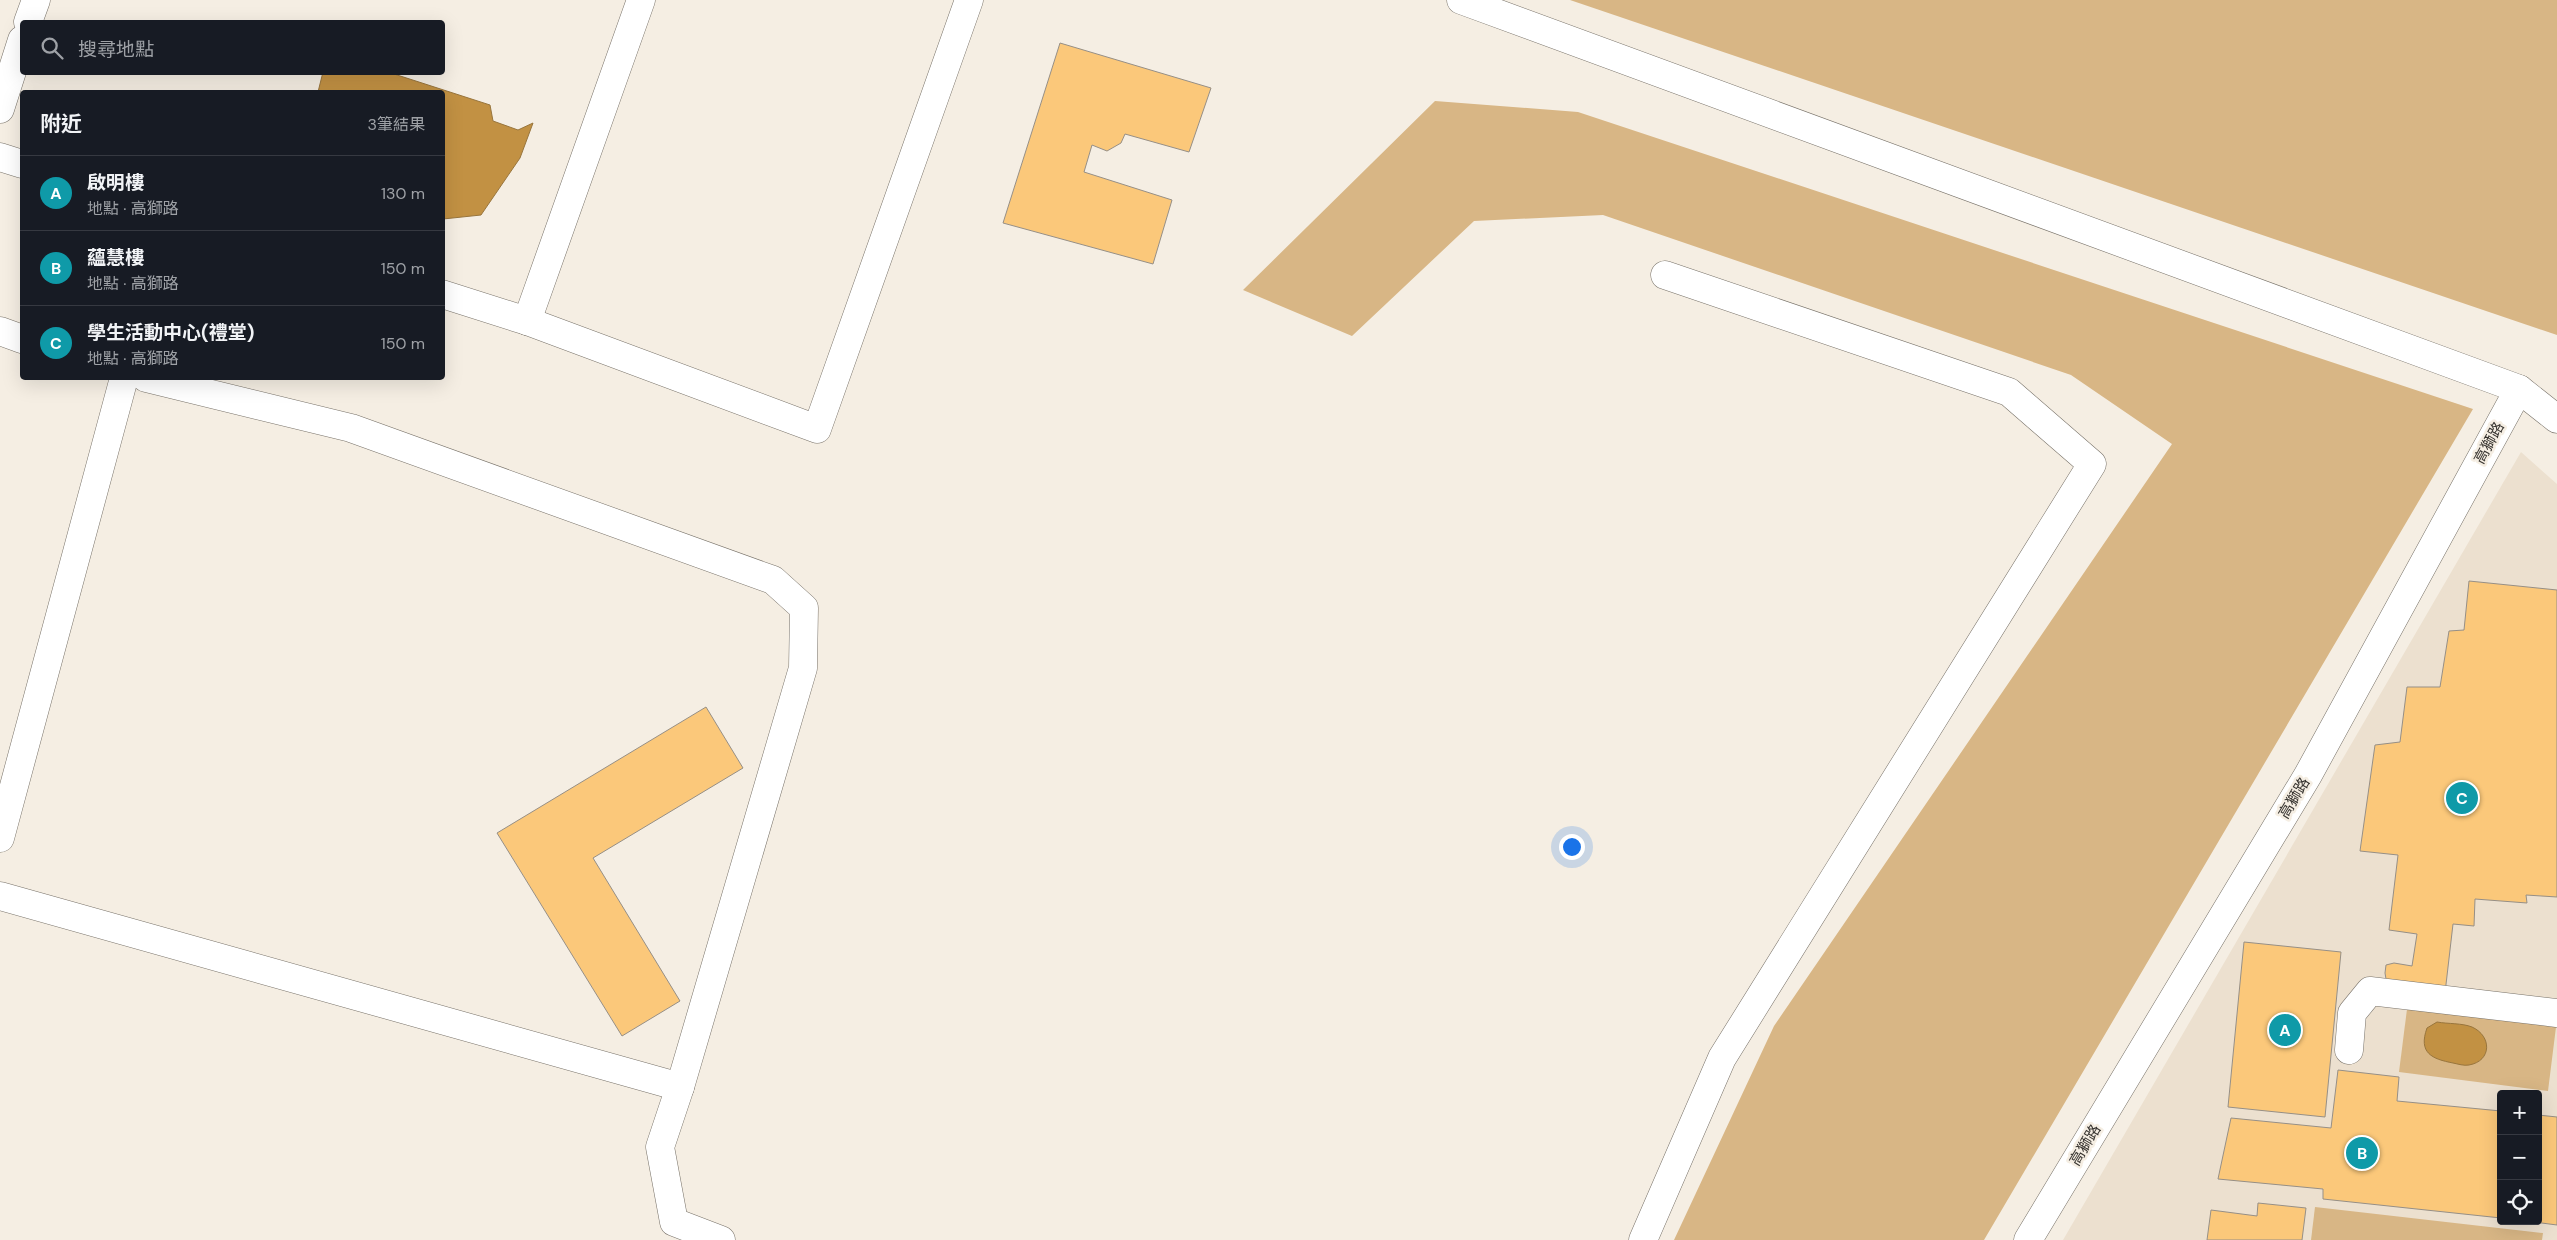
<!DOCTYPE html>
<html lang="zh-TW">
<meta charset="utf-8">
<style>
body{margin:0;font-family:"DM Sans","Noto Sans TC",sans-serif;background:#20242c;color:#f1f3f6}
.controls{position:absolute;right:15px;bottom:15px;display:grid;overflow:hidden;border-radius:5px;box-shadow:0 5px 20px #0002}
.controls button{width:45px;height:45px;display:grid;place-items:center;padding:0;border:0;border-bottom:1px solid #363941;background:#171b24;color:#f1f3f6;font:25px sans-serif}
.you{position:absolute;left:1571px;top:846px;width:18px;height:18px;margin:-12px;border:4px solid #fff;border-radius:50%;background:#1a73e8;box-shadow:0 0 0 8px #1a73e833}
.badge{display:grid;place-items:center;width:32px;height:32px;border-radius:50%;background:#8fadd2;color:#fff;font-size:16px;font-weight:700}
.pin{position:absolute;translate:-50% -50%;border:2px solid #fff;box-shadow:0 1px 5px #0006}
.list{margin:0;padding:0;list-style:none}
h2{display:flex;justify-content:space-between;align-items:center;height:65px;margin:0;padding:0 20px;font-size:21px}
h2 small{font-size:16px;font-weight:400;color:#9ea1a6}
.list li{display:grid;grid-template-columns:32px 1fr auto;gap:15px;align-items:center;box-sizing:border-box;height:75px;padding:0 20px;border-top:1px solid #363941}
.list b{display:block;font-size:19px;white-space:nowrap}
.list p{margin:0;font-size:16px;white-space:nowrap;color:#9ea1a6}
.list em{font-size:16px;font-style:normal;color:#9ea1a6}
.icon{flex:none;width:28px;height:28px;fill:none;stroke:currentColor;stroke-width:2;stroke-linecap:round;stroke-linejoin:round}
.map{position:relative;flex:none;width:2557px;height:1240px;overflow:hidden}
.search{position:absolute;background:#171b24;box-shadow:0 5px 20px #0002;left:20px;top:20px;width:425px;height:55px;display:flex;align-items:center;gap:12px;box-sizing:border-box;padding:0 18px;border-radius:5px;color:#9ea1a6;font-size:19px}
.panel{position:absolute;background:#171b24;box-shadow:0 5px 20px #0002;left:20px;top:90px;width:425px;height:290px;border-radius:5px}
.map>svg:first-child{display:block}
.built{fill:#ece0cf;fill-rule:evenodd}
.green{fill:#d8b685}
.water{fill:#c29143;stroke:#98753d}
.building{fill:#fbc87a;stroke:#968f86}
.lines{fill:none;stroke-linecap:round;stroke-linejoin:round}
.minor-casing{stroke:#787269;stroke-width:29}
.minor{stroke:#fff;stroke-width:28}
.labels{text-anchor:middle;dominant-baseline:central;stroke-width:5;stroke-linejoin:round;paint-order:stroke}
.street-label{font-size:15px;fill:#373430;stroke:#f5eee3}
</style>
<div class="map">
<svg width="2557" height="1240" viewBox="0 0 2557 1240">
<rect width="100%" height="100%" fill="#f5eee3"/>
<path class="built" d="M2521,452L2557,484V1240H2063ZM2501,1094H2538V1221H2501Z"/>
<g class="green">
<polygon points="1570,0 2557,0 2557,335"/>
<polygon points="1435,101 1578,112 2473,409 1984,1240 1674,1240 1774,1026 2172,444 2071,375 1603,215 1474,221 1352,336 1243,290"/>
<polygon points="2407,1009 2556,1027 2548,1091 2399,1072"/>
<polygon points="2315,1207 2543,1233 2542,1240 2311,1240"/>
</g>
<g class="water">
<polygon points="323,72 391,73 490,105 493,121 518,130 533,123 520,158 481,215 443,219 442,92 318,92"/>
<path d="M2437,1022C2448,1024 2462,1023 2472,1027C2492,1036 2492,1061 2469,1065C2464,1066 2458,1064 2453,1063C2432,1059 2418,1053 2427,1028Z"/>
</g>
<g class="building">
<polygon points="1060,43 1211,88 1189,152 1125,134 1121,143 1107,151 1092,145 1084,172 1172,200 1153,264 1003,223"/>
<polygon points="2469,581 2557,590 2557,897 2526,895 2527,903 2475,899 2474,926 2453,924 2445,993 2387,985 2385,973 2386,965 2394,963 2412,966 2417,934 2389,930 2398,855 2360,851 2375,745 2400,742 2407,687 2440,687 2449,631 2464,630"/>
<polygon points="706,707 743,768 593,858 680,1001 622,1036 497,833"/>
<polygon points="2244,942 2341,952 2325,1117 2228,1107"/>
<polygon points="2338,1070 2399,1077 2397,1101 2501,1111 2501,1218 2323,1199 2323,1189 2218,1179 2231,1118 2331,1128"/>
<polygon points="2538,1115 2557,1117 2557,1225 2526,1221 2538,1221"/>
<polygon points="2258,1203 2306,1208 2302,1240 2207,1240 2211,1210 2257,1216"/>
</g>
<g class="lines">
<defs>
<g id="minor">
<polyline points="1461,0 2519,389 2557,419"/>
<polyline points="28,22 36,0"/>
<polyline points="0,109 22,40"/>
<polyline points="0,157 22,164"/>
<polyline points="442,294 527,321 817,429 969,0"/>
<polyline points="527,321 641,0"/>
<polyline points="0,331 22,339"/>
<polyline points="146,378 351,428 773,580 804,608 803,668 680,1087 660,1147 674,1222 721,1240"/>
<polyline points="0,838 124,378"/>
<polyline points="0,896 680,1087"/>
<polyline points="2349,1050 2352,1013 2370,991 2557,1013"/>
<polyline points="1643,1240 1722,1058 2092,464 2009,392 1665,275"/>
<polyline points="2028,1240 2308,775 2519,389"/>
</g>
</defs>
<use href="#minor" class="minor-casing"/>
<use href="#minor" class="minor"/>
</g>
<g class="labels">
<g class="street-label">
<text transform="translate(2489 443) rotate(-61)">高獅路</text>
<text transform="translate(2294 798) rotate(-59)">高獅路</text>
<text transform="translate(2085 1145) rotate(-59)">高獅路</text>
</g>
</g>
</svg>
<div class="controls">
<button>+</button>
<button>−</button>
<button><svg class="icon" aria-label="locate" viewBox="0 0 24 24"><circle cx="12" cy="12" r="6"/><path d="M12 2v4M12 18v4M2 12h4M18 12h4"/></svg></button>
</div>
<div class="you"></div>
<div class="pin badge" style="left:2285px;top:1030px;background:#0f9aa8">A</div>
<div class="pin badge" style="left:2362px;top:1153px;background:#0f9aa8">B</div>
<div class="pin badge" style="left:2462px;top:798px;background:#0f9aa8">C</div>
<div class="search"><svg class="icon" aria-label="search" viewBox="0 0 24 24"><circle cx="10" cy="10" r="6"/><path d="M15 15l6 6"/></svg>搜尋地點</div>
<section class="panel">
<h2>附近<small>3筆結果</small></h2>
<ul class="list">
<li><span class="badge" style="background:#0f9aa8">A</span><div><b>啟明樓</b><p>地點 · 高獅路</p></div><em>130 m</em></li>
<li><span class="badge" style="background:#0f9aa8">B</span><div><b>蘊慧樓</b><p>地點 · 高獅路</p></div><em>150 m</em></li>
<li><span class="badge" style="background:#0f9aa8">C</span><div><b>學生活動中心(禮堂)</b><p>地點 · 高獅路</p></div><em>150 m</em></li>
</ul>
</section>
</div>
